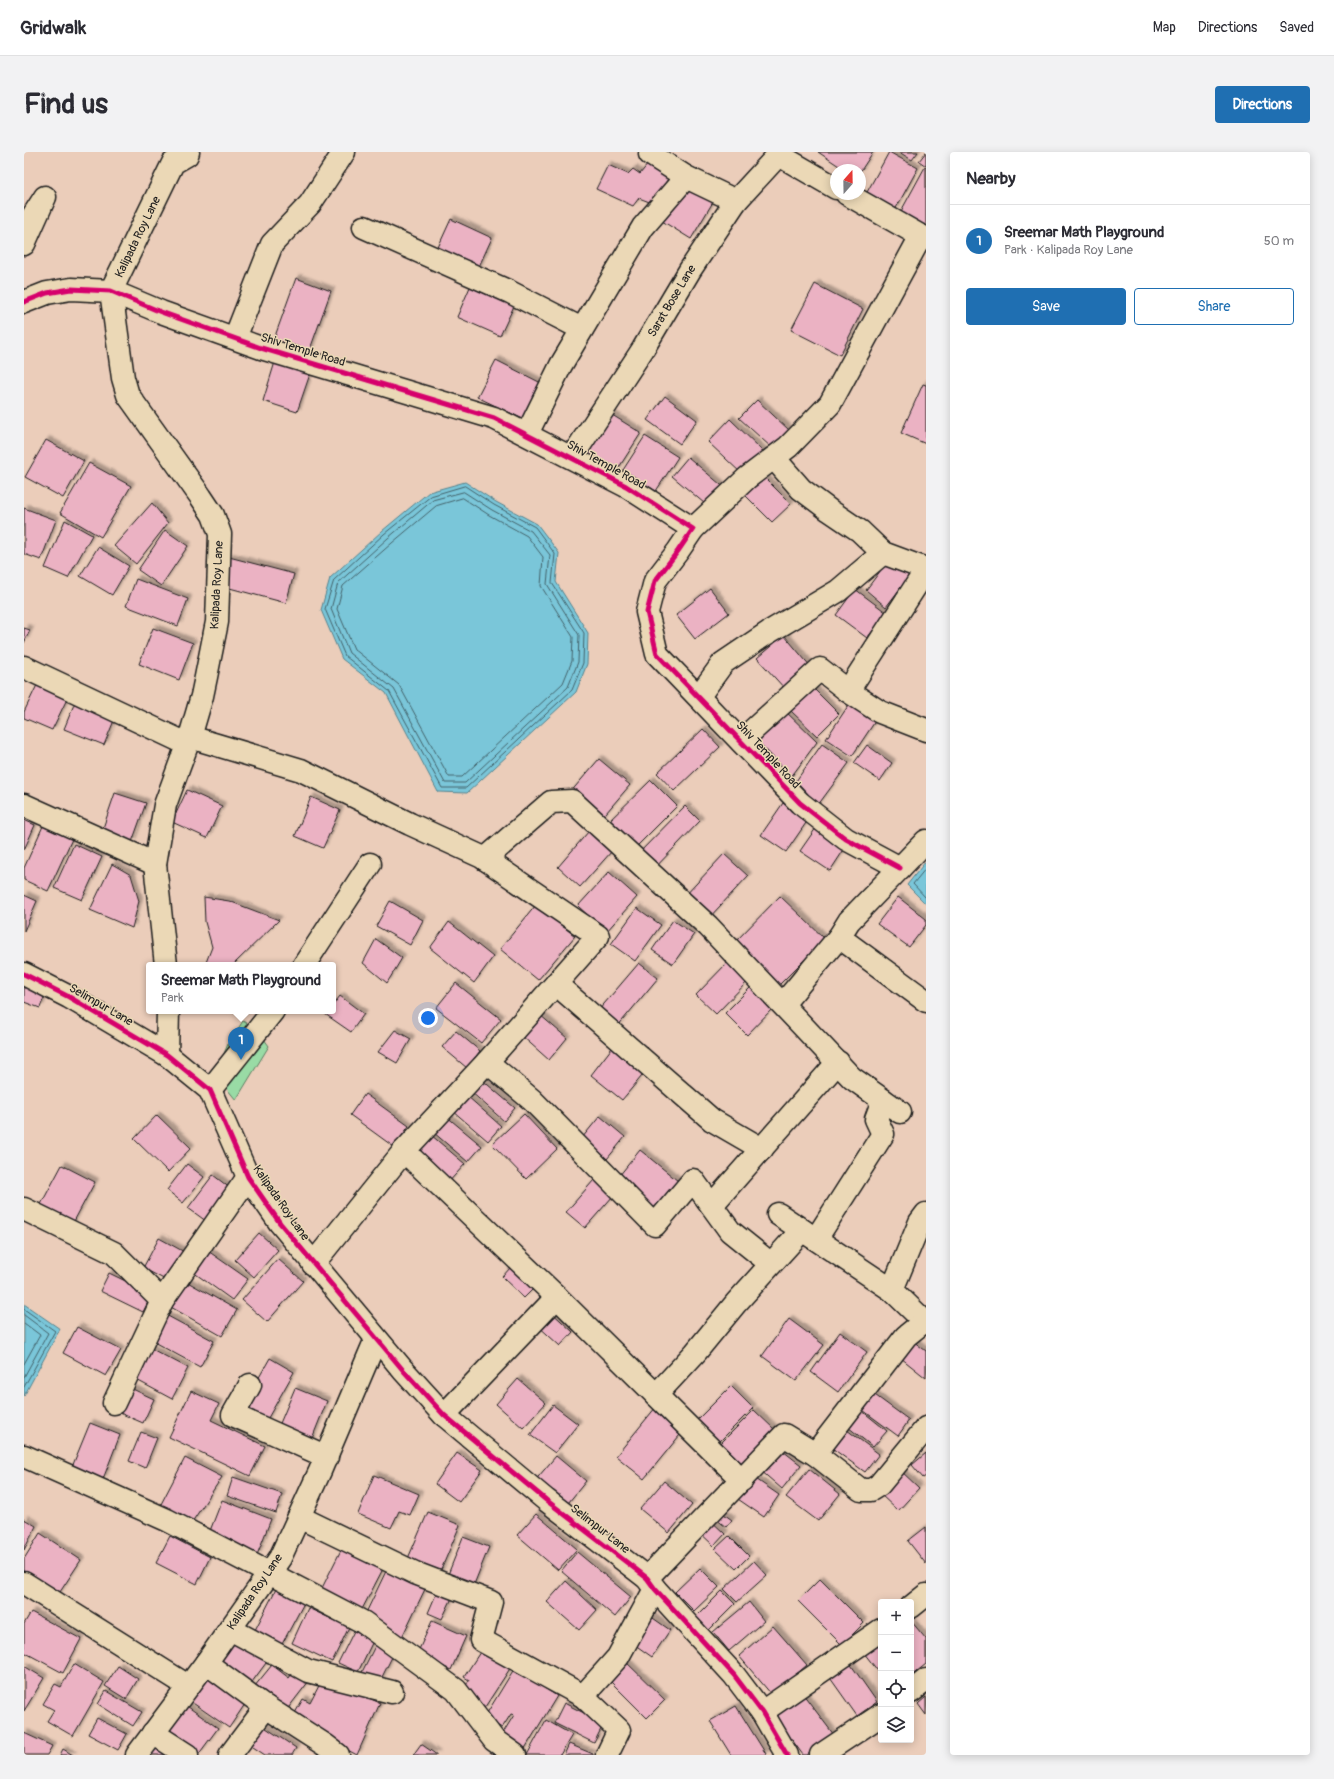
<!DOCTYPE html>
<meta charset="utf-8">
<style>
body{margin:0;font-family:Pangolin,sans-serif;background:#f2f2f3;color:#2b2b33}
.controls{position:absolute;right:12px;bottom:12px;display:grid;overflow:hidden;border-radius:4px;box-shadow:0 2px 10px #0003}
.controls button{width:36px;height:36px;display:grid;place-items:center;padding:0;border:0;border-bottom:1px solid #e1e1e2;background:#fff;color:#2b2b33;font:20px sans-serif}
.compass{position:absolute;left:806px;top:12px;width:36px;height:36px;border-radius:50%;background:#fff;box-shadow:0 2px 10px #0003;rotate:20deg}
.you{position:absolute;left:404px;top:866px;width:14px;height:14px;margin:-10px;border:3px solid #fff;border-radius:50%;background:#1a73e8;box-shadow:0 0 0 6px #1a73e833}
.badge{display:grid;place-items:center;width:26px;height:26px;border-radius:50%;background:#1f6fb2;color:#fff;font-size:13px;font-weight:700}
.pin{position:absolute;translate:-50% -33px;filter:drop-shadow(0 1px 2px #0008)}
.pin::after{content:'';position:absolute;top:21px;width:14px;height:12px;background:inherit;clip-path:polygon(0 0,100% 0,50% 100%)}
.popup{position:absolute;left:122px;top:810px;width:190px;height:52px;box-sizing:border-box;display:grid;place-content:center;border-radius:4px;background:#fff;filter:drop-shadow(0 1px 3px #0005);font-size:13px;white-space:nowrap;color:#7c7c81}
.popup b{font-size:15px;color:#2b2b33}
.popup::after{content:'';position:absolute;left:50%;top:100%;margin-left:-8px;border:8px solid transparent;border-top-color:#fff}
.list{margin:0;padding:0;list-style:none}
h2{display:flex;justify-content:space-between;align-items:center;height:52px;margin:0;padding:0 16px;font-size:17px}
h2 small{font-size:13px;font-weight:400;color:#7c7c81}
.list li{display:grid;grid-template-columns:26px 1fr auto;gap:12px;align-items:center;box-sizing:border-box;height:72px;padding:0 16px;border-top:1px solid #e1e1e2}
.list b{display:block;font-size:15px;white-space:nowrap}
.list p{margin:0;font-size:13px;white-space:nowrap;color:#7c7c81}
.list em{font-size:13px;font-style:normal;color:#7c7c81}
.actions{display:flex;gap:8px;padding:12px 16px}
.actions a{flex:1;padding:9px 0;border:1px solid #1f6fb2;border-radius:4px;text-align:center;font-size:14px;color:#1f6fb2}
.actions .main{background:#1f6fb2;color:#fff}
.icon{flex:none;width:22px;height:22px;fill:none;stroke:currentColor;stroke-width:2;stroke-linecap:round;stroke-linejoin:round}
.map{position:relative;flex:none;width:902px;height:1603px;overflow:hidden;border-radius:4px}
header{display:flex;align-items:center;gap:24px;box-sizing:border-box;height:56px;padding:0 20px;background:#fff;border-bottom:1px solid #e1e1e2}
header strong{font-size:19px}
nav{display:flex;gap:22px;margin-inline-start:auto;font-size:14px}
.intro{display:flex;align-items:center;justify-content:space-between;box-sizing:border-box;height:96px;padding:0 24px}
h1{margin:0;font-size:28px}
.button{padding:10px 18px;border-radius:4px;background:#1f6fb2;color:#fff;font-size:14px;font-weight:700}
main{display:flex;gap:24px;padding:0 24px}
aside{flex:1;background:#fff;border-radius:4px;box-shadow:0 2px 10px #0003}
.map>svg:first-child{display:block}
.green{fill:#99dba5;stroke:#5a7c60}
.water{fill:#7ac6d9;stroke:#54828d}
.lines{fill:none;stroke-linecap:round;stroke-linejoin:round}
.shore{stroke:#426068;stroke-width:1}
.building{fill:#ebb2c3;stroke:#1c1c1c;filter:url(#shadow)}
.minor-casing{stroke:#1c1c1c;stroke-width:25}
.tertiary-casing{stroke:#1c1c1c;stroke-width:25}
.minor{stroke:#ebd8b6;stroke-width:22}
.tertiary{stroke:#ebd8b6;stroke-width:22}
.cycleway-casing{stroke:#ebd8b6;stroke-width:8}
.cycleway{stroke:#d6006c;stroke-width:5}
.labels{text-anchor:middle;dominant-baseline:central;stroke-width:3;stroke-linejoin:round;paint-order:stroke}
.street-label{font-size:12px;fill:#1c1c1c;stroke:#ebd8b6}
</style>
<header>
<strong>Gridwalk</strong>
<nav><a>Map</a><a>Directions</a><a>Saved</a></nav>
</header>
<div class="intro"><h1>Find us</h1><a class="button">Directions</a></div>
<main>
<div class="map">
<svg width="902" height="1603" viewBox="0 0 902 1603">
<defs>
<filter id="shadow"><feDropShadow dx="3.5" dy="-3.5" stdDeviation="1" flood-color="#0004"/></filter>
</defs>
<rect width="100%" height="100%" fill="#ebcdba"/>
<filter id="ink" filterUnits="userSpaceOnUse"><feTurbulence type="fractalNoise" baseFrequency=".025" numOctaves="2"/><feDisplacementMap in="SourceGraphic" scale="8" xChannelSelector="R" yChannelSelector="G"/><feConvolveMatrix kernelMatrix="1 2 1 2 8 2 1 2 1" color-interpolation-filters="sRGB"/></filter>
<g filter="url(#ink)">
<polygon class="green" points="219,869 235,880 245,894 212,948 191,922 204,892"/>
<g class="water">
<polygon points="441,330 472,350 513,372 535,401 532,430 564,481 563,512 552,540 443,641 414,640 362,541 318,507 297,458 306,426 358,379 405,340"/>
<polygon points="902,709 902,752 883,733"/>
<polygon points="0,1152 36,1177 0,1244"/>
</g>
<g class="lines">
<g class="shore">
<polygon points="441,334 470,353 511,375 531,402 528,431 560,481 559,511 548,538 442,636 418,636 365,539 321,504 301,457 310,428 360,382 407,344"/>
<polygon points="440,340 468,358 507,379 526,403 523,432 555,483 554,510 544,535 441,631 421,631 370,537 325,501 307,457 314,431 364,386 409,348"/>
<polygon points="439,346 465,363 503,384 519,405 517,434 549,485 548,509 539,531 438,625 425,625 375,533 330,497 313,457 319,434 368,391 412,354"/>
<polyline points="902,716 889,732 902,746"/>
<polyline points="0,1157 31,1179 0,1235"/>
<polyline points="0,1163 24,1181 0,1225"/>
<polyline points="0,1171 16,1183 0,1212"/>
</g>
</g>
<g class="building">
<polygon points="794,0 849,0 836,20 836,18 821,18"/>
<polygon points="865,0 894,16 871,58 842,42"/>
<polygon points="875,0 894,0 888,8"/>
<polygon points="902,0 902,14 895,9"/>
<polygon points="624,12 646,24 628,51 615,46 609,54 572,37 584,13 604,22 609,17 616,22"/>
<polygon points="901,15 902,16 902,75 876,61"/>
<polygon points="660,33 689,50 667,87 638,69"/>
<polygon points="427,67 468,86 452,121 411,102"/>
<polygon points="272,126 307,139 285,200 250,187"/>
<polygon points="791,132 839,157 816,203 767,178"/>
<polygon points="446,135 490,154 476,184 433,165"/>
<polygon points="472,208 519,232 501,268 453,245"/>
<polygon points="251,210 286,222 273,260 239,249"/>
<polygon points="899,232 902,233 902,292 877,281"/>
<polygon points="641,244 673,268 656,292 623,268"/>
<polygon points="733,248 765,278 748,296 715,266"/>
<polygon points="585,261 617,281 592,320 561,299"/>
<polygon points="706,267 740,300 718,322 684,290"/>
<polygon points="621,284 654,305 632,339 599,318"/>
<polygon points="22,288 60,309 39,346 1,325"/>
<polygon points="664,305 703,338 687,357 648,324"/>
<polygon points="65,311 107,334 77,385 36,361"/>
<polygon points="736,321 767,352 748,370 718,340"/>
<polygon points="128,351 144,371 112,412 90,394"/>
<polygon points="0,356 32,368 17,408 0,402"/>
<polygon points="41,368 68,383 44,426 21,416"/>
<polygon points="141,378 164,394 137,434 114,418"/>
<polygon points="74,395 105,414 88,443 56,424"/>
<polygon points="205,405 270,422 262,451 198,434"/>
<polygon points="866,406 888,421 862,455 842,438"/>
<polygon points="112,427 164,447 154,474 102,454"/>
<polygon points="686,436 705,461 671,487 652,463"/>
<polygon points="831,437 863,461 843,486 812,463"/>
<polygon points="0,476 6,478 0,491"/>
<polygon points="129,476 169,491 155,528 115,512"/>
<polygon points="760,483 787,515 761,537 733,506"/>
<polygon points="13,533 43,547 28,578 0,566 0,560"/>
<polygon points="788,535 815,562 793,584 766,558"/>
<polygon points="51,550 91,566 80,593 40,577"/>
<polygon points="826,551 852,568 828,604 802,587"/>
<polygon points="757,555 793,590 764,629 724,590"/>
<polygon points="679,577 696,595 650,639 633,621"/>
<polygon points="798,592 825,611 794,653 772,629"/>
<polygon points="843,593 868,611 856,629 830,611"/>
<polygon points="575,607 606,633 576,668 545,642"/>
<polygon points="627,628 653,654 605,702 579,675"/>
<polygon points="163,638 198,654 183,686 148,670"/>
<polygon points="91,641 122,651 108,690 78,679"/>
<polygon points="287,645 316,658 299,696 271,684"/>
<polygon points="759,651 784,668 762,700 737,683"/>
<polygon points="661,654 676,669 627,720 611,705"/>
<polygon points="0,668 11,673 0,698"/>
<polygon points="19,674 48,687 24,739 0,728 0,716"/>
<polygon points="792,676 821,696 806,719 776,699"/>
<polygon points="565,679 588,699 556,735 534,715"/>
<polygon points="50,692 78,705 58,748 30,736"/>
<polygon points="700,702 724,724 683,768 659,746"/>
<polygon points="88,712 107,723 115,749 108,776 66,758"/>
<polygon points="585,720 613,745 582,780 554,754"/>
<polygon points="0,743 13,749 0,779"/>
<polygon points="756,744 801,787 753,835 709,792"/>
<polygon points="180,745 205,749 255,768 209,813 181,813 188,795 181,770"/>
<polygon points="874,745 902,767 902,773 885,795 853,772"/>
<polygon points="366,749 399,768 386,793 352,774"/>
<polygon points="512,753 551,784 514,828 476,797"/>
<polygon points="613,756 637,773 611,809 587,792"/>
<polygon points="649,768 670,782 649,812 628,798"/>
<polygon points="425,770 469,805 450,831 406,796"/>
<polygon points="352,787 378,806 363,831 339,811"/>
<polygon points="706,808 726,827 692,862 672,843"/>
<polygon points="615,811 634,826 593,875 574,859"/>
<polygon points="432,831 477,867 457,891 412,856"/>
<polygon points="0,835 21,843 16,856 0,850"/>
<polygon points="727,835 749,856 723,883 701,861"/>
<polygon points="316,844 340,862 327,880 301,862 304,859 309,859 309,853"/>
<polygon points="516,863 543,886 525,908 498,884"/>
<polygon points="371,878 387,887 373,911 354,900"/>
<polygon points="432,879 456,899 443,916 418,895"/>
<polygon points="591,892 623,918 598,948 567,923"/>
<polygon points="457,927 491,956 480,969 446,939"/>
<polygon points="341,942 385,974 370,995 326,963"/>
<polygon points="443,944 477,974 464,989 429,959"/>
<polygon points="500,962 533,997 502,1027 468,992"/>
<polygon points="133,963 167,996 144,1020 110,987"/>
<polygon points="422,964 458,994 444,1010 409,980"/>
<polygon points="576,964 601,985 583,1007 558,986"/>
<polygon points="407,983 441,1012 423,1032 389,1003"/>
<polygon points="616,998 654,1029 629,1060 591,1029"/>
<polygon points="163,1012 180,1025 159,1051 143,1038"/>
<polygon points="38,1013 71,1030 48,1073 15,1056"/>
<polygon points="189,1023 211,1040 186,1072 164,1056"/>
<polygon points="570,1028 589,1044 561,1076 542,1060"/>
<polygon points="235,1081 254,1098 230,1125 211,1108"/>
<polygon points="135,1086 164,1102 149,1132 119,1116"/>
<polygon points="184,1099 224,1127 208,1148 169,1120"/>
<polygon points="254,1107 279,1129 243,1170 218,1148"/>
<polygon points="487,1115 509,1137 500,1146 478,1125"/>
<polygon points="85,1121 128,1142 119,1160 76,1139"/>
<polygon points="160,1128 213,1158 198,1184 145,1154"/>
<polygon points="525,1158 549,1180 536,1194 512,1172"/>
<polygon points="140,1162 190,1189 176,1215 126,1188"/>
<polygon points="765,1167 800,1193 772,1229 738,1204"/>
<polygon points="53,1175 97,1198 82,1224 39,1201"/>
<polygon points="816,1180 843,1200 814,1240 787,1220"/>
<polygon points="885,1186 902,1199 902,1226 872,1202"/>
<polygon points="124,1195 164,1216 148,1247 107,1225"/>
<polygon points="246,1206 270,1220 240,1273 216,1259"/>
<polygon points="494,1227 522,1251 499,1276 472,1252"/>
<polygon points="100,1233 130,1247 119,1271 89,1258"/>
<polygon points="707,1234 729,1256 690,1295 668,1273"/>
<polygon points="271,1236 303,1249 287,1289 254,1276"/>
<polygon points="844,1238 885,1268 874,1284 832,1253"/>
<polygon points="167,1239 195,1252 187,1268 241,1294 226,1324 145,1285"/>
<polygon points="529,1253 554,1272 531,1301 506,1283"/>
<polygon points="832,1254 863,1279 849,1295 819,1271"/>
<polygon points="632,1255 660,1278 620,1327 592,1304"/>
<polygon points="730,1258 751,1278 712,1317 691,1297"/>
<polygon points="66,1271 96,1283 79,1327 48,1315"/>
<polygon points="819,1275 855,1302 841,1320 805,1294"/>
<polygon points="117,1280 133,1286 121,1316 105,1309"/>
<polygon points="755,1296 777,1313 758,1337 736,1318"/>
<polygon points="433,1301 458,1318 435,1350 411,1332"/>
<polygon points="902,1301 902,1324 899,1326 888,1313"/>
<polygon points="532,1304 562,1329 540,1356 509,1331"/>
<polygon points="161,1306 198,1325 166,1373 136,1354"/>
<polygon points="785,1317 816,1342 794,1369 762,1345"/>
<polygon points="876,1318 895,1336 874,1359 855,1341"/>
<polygon points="350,1323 395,1342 386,1363 375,1359 367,1376 334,1362"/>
<polygon points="726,1323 755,1343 740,1365 711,1345"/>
<polygon points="209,1325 258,1342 252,1361 203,1344"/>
<polygon points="640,1329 668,1353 645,1381 616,1357"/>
<polygon points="198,1348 247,1367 233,1403 184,1384"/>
<polygon points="693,1357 708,1368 702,1375 687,1363"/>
<polygon points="404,1360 436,1373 414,1425 382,1411"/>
<polygon points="512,1362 553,1397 534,1418 493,1383"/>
<polygon points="683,1365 701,1382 690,1394 672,1377"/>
<polygon points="0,1367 12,1374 0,1398"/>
<polygon points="902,1375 902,1412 884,1389"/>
<polygon points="16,1381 57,1408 34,1443 0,1420 0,1407"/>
<polygon points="146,1384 186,1405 173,1432 132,1411"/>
<polygon points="705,1384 725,1404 712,1417 691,1397"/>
<polygon points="439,1385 465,1395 449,1435 423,1425"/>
<polygon points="319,1394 360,1415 334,1465 294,1444"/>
<polygon points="553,1400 607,1445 591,1465 537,1419"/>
<polygon points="730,1409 743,1423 713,1450 700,1437"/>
<polygon points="364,1415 403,1433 378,1485 339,1467"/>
<polygon points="676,1416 695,1435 670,1459 651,1440"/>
<polygon points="796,1427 840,1471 818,1493 774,1449"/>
<polygon points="542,1429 573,1458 555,1478 523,1450"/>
<polygon points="252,1437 280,1451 257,1494 230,1480"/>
<polygon points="698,1439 711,1452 684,1479 671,1466"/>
<polygon points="413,1440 428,1446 418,1467 404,1461"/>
<polygon points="725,1450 740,1469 705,1499 689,1480"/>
<polygon points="284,1456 325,1475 308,1510 268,1491"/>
<polygon points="7,1460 57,1487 39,1521 0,1500 0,1472"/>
<polygon points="626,1464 646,1478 628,1505 607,1490"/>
<polygon points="408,1469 442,1484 427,1518 393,1502"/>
<polygon points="887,1469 902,1487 902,1512 887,1524"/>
<polygon points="749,1474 783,1513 748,1543 715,1504"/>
<polygon points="209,1479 245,1507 222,1538 185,1511"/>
<polygon points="330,1479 349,1489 334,1520 314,1511"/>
<polygon points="857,1487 857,1523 840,1501"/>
<polygon points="353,1490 371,1499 354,1533 336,1524"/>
<polygon points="458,1497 487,1515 459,1558 440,1537 445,1528 440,1525"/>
<polygon points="598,1506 641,1548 623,1566 580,1523"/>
<polygon points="825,1510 853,1550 833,1564 804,1523"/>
<polygon points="50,1512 80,1530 49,1584 23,1569 30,1558 19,1552 31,1532 37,1535"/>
<polygon points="248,1513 265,1526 270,1519 285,1529 258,1564 226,1540"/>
<polygon points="0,1514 20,1526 0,1559"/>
<polygon points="94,1514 114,1527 102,1547 81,1534"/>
<polygon points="490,1517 533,1544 497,1603 474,1589 490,1563 487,1562 478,1576 460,1566"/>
<polygon points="182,1520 223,1549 205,1576 163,1547"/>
<polygon points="299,1526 356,1551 333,1603 267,1568 279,1547 286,1551"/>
<polygon points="82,1539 118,1560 109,1574 74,1552"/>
<polygon points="779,1542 810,1583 783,1603 779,1603 750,1563"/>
<polygon points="902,1545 902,1563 894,1552"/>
<polygon points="157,1550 194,1576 174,1603 168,1603 135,1580"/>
<polygon points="540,1551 580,1571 570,1591 530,1571"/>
<polygon points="712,1554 742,1602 740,1603 707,1603 686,1569"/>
<polygon points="73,1566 103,1582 94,1598 64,1582"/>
<polygon points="522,1568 548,1583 536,1603 503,1603"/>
<polygon points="233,1570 272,1596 268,1603 241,1603 220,1589"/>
<polygon points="0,1581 28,1594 23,1603 0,1603"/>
<polygon points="126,1592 145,1603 119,1603"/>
<polygon points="397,1592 413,1603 389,1603"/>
<polygon points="545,1592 569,1602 569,1603 540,1603"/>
<polygon points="39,1597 49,1603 36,1603"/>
</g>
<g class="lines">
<defs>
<g id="minor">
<polyline points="626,2 662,25 712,49"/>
<polyline points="755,3 812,36"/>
<polyline points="823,42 902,87"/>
<polyline points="340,75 486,140 558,177"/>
<polyline points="0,78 21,45 0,92"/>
<polyline points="0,150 23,141 47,137 87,139 137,160 237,196 470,266 602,334 669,377 654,399 631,429 623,460 633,502 776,651 822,687 876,716"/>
<polyline points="211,186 248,92 286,52 320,0"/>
<polyline points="503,282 537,213 619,75 662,25"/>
<polyline points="548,305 619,197 666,118 712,49 757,0"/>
<polyline points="750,306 777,337 805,358 836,379 859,401 902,417"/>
<polyline points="669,377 723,326 764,295 806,252 897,84"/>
<polyline points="0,515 163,592"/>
<polyline points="824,539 902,418"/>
<polyline points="675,544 699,511 745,480 814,439 859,401"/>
<polyline points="166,585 277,618 386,672 458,705 574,784 463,910 380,999 289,1112"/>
<polyline points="717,589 796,517 824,539 856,560 902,578"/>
<polyline points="0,653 131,712"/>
<polyline points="902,689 825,769 815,785 902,849"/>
<polyline points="461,707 527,650 548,649 684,774 828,926 876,960"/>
<polyline points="142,813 131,712 141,653 166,585 178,544 182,525 193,470 196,382 189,363 177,345 104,243 99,226 87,139 149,11 163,3 164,0"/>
<polyline points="280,813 346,712"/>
<polyline points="532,832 688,968 738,997"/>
<polyline points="759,852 815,785"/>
<polyline points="143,903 144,859"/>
<polyline points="463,910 508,948 631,1073 669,1028 706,1079 747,1112"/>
<polyline points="186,938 249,859"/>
<polyline points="380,999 533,1145 718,1328"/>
<polyline points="688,1053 814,910"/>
<polyline points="0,1057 90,1101 138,1149"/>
<polyline points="754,1062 868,1138 902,1171"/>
<polyline points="792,1087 859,982 852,967 859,948"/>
<polyline points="868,1138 896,1070 902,1062"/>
<polyline points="226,1233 209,1263 303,1305"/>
<polyline points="632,1243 671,1201 712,1151 778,1078"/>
<polyline points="90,1251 138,1149 224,1025"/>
<polyline points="420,1263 533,1145"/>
<polyline points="791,1302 837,1338 847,1338 855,1333 902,1276"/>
<polyline points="0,1304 143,1368 339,1470 432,1538 470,1588 491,1603"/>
<polyline points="275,1365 391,1421 467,1450 457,1488 559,1544 595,1578 583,1603"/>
<polyline points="623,1426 760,1283 791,1302 882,1184 897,1172 902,1171"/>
<polyline points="0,1431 164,1534"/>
<polyline points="887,1455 902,1443"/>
<polyline points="206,1477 284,1519 368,1540"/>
<polyline points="182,1511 242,1555 301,1593 314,1603"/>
<polyline points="887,1540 902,1528"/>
<polyline points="559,1544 594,1505 631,1437"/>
<polyline points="738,1560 857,1478"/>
<polyline points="129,1581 163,1603"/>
<polyline points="113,1603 182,1511 256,1406 296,1319 352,1187"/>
<polyline points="206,1603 242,1555"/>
<polyline points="797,1603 857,1563"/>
</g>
<polyline id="tertiary" points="0,822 45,845 143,903 186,938 224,1025 256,1071 379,1218 420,1263 522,1348 623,1426 631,1437 710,1523 738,1560 763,1603"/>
</defs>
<use href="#minor" class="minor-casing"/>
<use href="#tertiary" class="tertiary-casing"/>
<use href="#minor" class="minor"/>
<use href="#tertiary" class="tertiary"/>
<defs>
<g id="cycleway">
<polyline points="0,150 23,141 47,137 87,139 137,160 237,196 470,266 602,334 669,377 654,399 631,429 623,460 633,502 776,651 822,687 876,716"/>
<polyline points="0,822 45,845 143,903 186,938 224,1025 256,1071 379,1218 420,1263 522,1348 623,1426 631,1437 710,1523 738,1560 763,1603"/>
</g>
</defs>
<use href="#cycleway" class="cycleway-casing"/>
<use href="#cycleway" class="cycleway"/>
</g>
</g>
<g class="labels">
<g class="street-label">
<text transform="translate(114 85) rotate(-64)">Kalipada Roy Lane</text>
<text transform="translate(648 149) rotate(-59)">Sarat Bose Lane</text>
<text transform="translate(279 198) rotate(17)">Shiv Temple Road</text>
<text transform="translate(582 313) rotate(29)">Shiv Temple Road</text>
<text transform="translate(193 433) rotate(-87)">Kalipada Roy Lane</text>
<text transform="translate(744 603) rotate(47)">Shiv Temple Road</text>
<text transform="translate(77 853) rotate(30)">Selimpur Lane</text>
<text transform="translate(257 1051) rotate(55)">Kalipada Roy Lane</text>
<text transform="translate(576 1377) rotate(38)">Selimpur Lane</text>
<text transform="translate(231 1440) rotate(-56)">Kalipada Roy Lane</text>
</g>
</g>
</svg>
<div class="controls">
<button>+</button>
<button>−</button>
<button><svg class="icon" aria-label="locate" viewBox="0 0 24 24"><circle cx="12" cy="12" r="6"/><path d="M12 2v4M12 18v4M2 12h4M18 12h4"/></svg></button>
<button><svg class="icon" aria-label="layers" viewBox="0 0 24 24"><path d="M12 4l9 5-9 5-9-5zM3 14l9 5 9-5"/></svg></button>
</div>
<svg class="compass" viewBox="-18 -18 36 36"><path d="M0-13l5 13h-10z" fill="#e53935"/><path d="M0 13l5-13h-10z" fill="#7c7c81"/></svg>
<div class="you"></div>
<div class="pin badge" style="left:217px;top:908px">1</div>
<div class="popup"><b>Sreemar Math Playground</b>Park</div>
</div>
<aside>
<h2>Nearby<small></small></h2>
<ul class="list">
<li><span class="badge">1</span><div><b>Sreemar Math Playground</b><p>Park · Kalipada Roy Lane</p></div><em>50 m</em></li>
</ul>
<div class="actions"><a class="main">Save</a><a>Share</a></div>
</aside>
</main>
